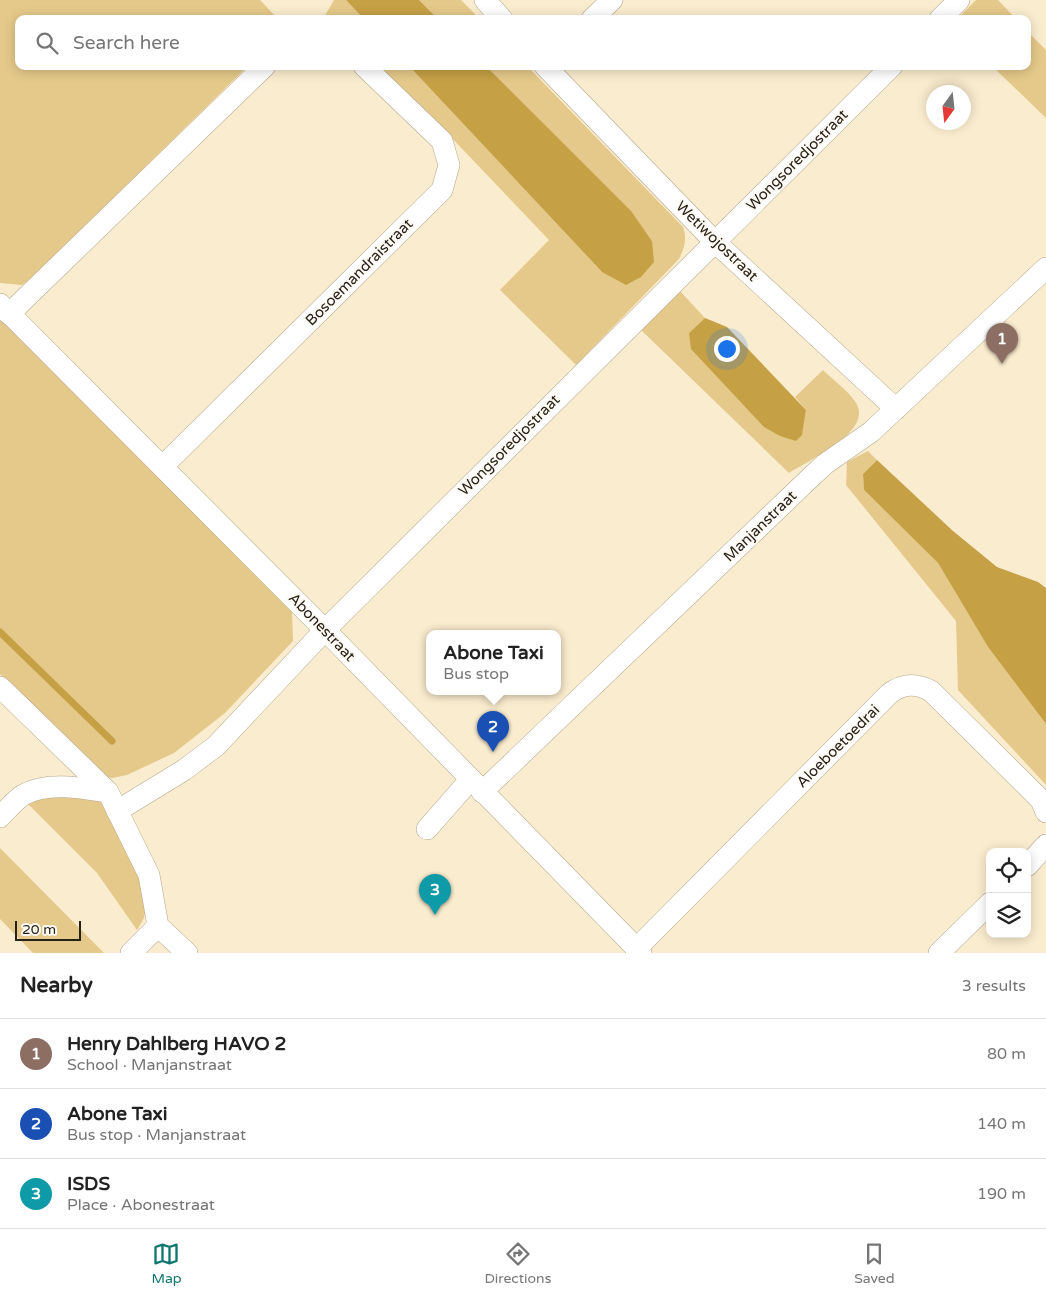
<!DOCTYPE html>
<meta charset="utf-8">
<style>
body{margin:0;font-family:"Varela Round",sans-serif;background:#f6f6f6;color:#222}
.controls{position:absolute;right:15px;bottom:15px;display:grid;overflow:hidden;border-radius:10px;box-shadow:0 2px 12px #0003}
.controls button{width:45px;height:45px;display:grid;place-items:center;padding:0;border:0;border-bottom:1px solid #e0e0e0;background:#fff;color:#222;font:25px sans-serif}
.compass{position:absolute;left:926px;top:85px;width:45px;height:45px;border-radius:50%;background:#fff;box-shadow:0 2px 12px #0003;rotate:195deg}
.scale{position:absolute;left:15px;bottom:12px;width:66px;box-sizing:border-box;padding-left:5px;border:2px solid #272217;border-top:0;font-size:14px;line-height:18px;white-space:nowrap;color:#272217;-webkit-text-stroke:4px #fdfaf4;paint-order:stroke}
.you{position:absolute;left:726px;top:348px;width:18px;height:18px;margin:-12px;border:4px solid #fff;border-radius:50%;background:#1a73e8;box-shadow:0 0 0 8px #1a73e833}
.badge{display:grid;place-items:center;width:32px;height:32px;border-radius:50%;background:#0f766e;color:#fff;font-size:16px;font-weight:700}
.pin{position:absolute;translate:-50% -41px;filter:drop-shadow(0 1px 2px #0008)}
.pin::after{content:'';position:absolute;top:26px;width:18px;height:15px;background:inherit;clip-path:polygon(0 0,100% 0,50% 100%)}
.popup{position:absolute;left:426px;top:630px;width:135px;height:65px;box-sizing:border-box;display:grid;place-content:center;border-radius:10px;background:#fff;filter:drop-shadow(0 1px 4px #0005);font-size:16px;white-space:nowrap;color:#767676}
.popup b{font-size:19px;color:#222}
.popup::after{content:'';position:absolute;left:50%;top:100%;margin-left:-10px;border:10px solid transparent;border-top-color:#fff}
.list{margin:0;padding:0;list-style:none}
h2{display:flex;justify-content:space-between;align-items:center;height:65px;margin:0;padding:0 20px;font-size:21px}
h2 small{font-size:16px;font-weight:400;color:#767676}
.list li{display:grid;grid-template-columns:32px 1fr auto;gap:15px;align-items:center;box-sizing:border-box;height:70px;padding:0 20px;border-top:1px solid #e0e0e0}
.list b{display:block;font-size:19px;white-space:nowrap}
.list p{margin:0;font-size:16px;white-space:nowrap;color:#767676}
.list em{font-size:16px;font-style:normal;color:#767676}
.icon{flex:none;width:28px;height:28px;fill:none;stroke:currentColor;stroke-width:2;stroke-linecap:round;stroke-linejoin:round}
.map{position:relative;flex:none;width:1046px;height:953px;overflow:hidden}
.search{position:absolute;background:#fff;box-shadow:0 2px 12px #0003;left:15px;right:15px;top:15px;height:55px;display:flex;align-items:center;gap:12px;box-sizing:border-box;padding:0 18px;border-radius:10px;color:#767676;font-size:19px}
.sheet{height:275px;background:#fff}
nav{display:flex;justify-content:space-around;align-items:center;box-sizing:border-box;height:70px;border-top:1px solid #e0e0e0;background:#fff;font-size:14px;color:#767676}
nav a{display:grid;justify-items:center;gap:2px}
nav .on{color:#0f766e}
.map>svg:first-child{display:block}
.green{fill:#e5c98a}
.water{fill:#c5a045}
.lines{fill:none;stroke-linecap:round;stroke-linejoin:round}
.stream{stroke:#c5a045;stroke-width:7}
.minor-casing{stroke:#b3a68a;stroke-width:22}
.minor{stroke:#fff;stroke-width:21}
.labels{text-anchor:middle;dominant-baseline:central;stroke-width:4;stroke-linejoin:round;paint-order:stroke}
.street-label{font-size:15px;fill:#272217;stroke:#fdfaf4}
</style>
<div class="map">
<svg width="1046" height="953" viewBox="0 0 1046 953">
<rect width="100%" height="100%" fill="#faecce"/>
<g class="green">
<polygon points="0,0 260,0 278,19 19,19 19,66 248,66 32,278 22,285 0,283"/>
<polygon points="334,0 346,0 364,19 323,19"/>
<polygon points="419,0 461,0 480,19 438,19"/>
<polygon points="976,0 998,0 1016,19 957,19"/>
<polygon points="1027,31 1046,50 1046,118 992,66 1027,66"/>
<path d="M374,66H409L602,272L652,241L630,211L486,66H527L683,227C687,239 685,247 679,259L576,365L500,290L549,240L448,134Z"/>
<path d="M679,290L705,318L689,333L780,436L796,440L802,434L806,410L795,397L823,370C833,380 846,389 854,400C878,430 809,460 789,473L641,330Z"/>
<polygon points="0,318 292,612 293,641 225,713 174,753 127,775 112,778 97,775 0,674"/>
<polygon points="868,451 877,460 863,474 864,490 938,563 988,647 1046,724 1046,785 958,690 956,621 846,485 847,462"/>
<polygon points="83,792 104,803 140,877 146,906 144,918 137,930 97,873 27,803 32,800"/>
<polygon points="0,848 104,953 33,953 0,919"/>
</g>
<g class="water">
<polygon points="346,0 419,0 438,19 364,19"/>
<polygon points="409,66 486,66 631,211 652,241 654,262 641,277 626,285 602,272"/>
<polygon points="705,318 727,327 806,410 802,435 796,441 780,436 764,427 691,349 689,333"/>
<polygon points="877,460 953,531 997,567 1038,582 1046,588 1046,724 988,647 938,563 864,490 863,474"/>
</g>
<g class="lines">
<polyline class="stream" points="0,632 112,741"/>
<defs>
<g id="minor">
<polyline points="485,0 502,19"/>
<polyline points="592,19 612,0"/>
<polyline points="940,19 959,0"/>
<polyline points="545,66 714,241 896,409"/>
<polyline points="0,304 325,630 641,953"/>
<polyline points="9,314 265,66"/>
<polyline points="163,466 442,190 449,165 442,141 364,66"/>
<polyline points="0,687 108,792 149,875 158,926 187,953"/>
<polyline points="482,792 811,477 825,464 871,432 1046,268"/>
<polyline points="117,811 184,770 216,746 325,630 892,66"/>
<path d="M0,817C7,810 14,801 23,795C47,781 82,788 108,792"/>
<polyline points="427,829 470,780"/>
<polyline points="1027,866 1046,845"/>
<path d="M636,949L889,694C903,683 916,683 931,691L1041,800L1046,812"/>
<polyline points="131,953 158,926"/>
<polyline points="939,953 990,903"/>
</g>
</defs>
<use href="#minor" class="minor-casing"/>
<use href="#minor" class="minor"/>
</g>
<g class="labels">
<g class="street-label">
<text transform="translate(797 160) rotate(-45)">Wongsoredjostraat</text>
<text transform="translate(717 241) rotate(44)">Wetiwojostraat</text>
<text transform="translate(359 272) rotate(-45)">Bosoemandraistraat</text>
<text transform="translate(509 445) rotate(-45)">Wongsoredjostraat</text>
<text transform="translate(760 526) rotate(-44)">Manjanstraat</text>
<text transform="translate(322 627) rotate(46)">Abonestraat</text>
<text transform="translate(838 746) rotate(-45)">Aloeboetoedrai</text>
</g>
</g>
</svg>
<div class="controls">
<button><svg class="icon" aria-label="locate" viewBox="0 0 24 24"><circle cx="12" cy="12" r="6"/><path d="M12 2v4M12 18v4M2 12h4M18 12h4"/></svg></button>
<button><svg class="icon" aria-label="layers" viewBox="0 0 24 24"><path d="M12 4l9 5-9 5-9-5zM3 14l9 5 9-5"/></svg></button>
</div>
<svg class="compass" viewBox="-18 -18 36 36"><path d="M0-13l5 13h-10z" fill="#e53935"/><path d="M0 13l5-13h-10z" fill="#767676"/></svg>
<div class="scale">20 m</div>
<div class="you"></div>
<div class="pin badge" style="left:1002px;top:364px;background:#8d6e63">1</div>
<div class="pin badge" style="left:493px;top:752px;background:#1a4fb4">2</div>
<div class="popup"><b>Abone Taxi</b>Bus stop</div>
<div class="pin badge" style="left:435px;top:915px;background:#0f9aa8">3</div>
<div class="search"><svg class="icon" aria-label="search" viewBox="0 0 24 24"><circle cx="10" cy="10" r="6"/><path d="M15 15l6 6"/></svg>Search here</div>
</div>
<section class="sheet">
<h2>Nearby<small>3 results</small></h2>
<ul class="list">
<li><span class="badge" style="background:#8d6e63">1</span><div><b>Henry Dahlberg HAVO 2</b><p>School · Manjanstraat</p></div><em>80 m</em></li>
<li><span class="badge" style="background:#1a4fb4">2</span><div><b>Abone Taxi</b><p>Bus stop · Manjanstraat</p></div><em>140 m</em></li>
<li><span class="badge" style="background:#0f9aa8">3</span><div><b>ISDS</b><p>Place · Abonestraat</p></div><em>190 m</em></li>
</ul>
</section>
<nav>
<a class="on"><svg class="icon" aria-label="map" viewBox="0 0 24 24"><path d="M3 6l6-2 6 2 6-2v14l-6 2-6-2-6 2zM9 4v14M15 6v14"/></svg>Map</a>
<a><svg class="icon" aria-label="directions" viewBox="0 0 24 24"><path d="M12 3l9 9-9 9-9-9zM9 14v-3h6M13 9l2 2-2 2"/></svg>Directions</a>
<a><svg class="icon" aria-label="saved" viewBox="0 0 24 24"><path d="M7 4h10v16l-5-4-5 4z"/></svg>Saved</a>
</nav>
